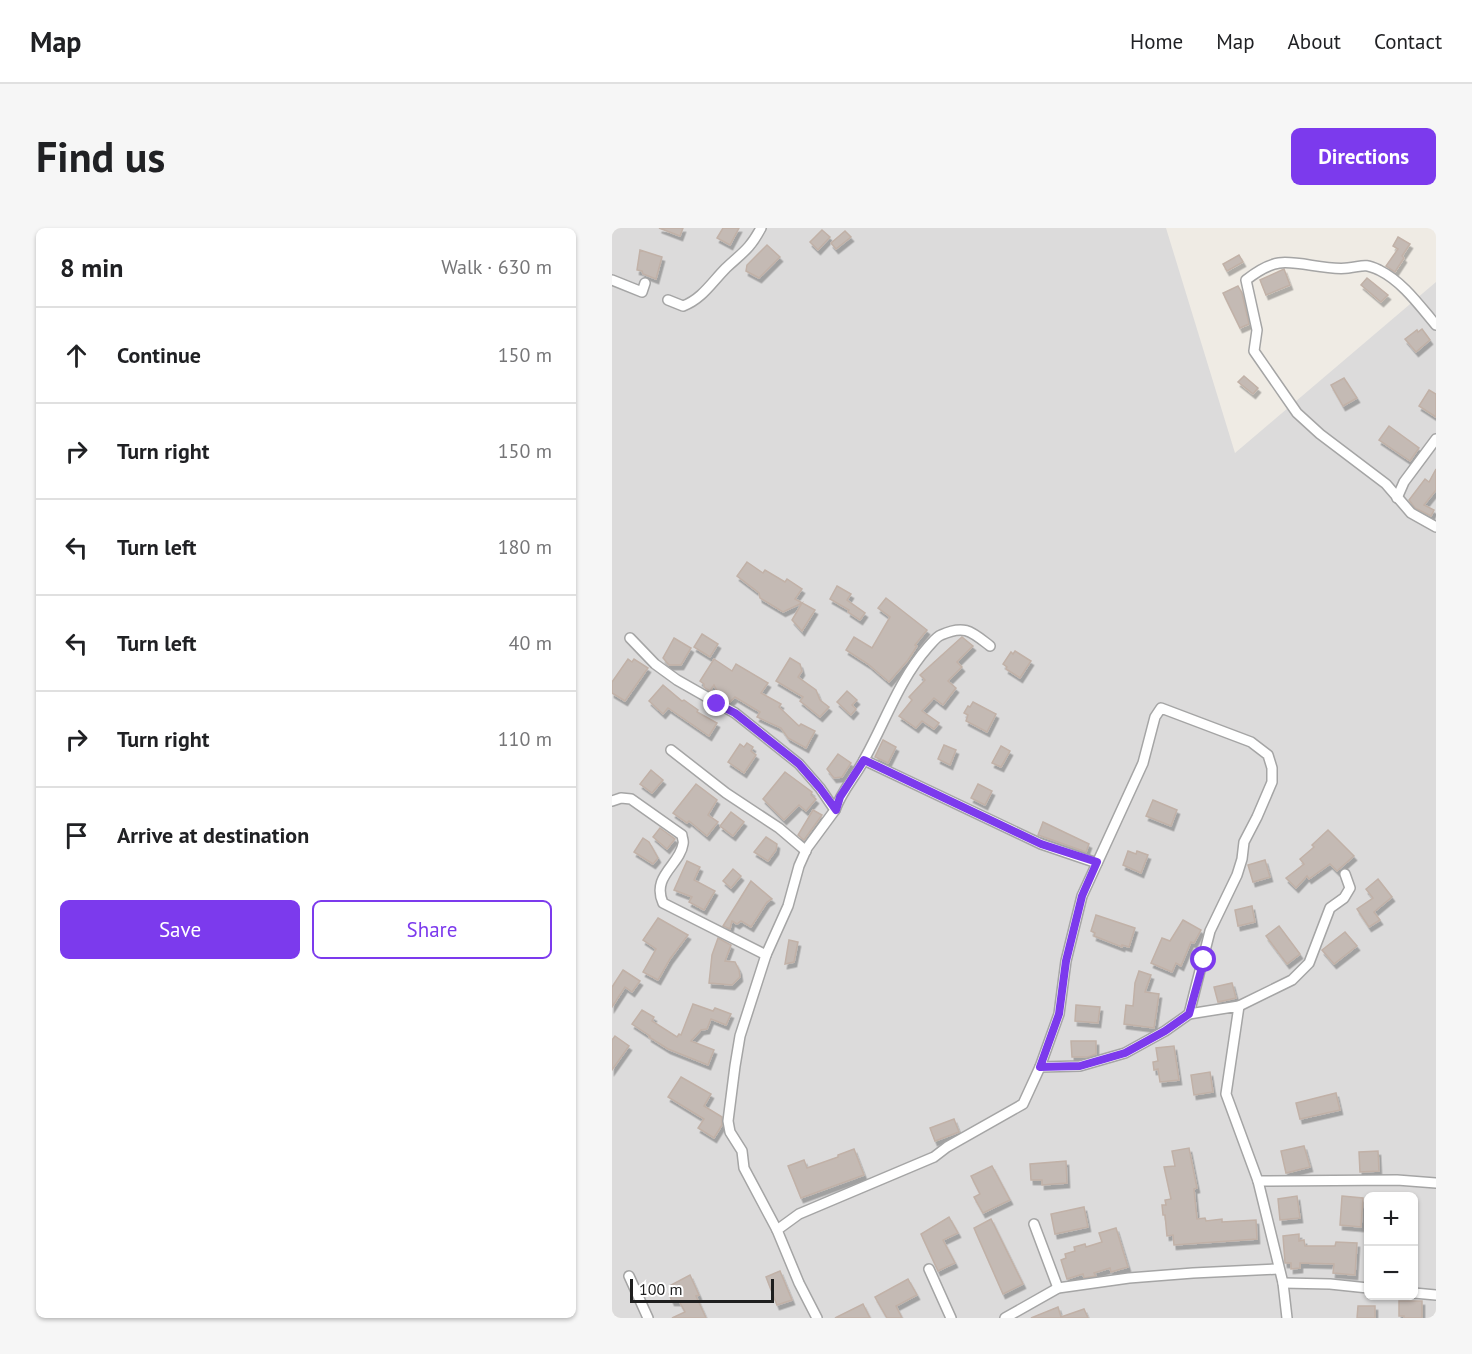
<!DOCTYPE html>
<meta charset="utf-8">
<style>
body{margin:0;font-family:"PT Sans",sans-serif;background:#f6f6f6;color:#202124}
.controls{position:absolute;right:18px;bottom:18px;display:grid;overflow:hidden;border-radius:9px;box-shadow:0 2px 4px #0004}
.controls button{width:54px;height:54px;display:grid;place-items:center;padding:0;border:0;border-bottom:2px solid #e0e0e0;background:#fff;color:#202124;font:30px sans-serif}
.scale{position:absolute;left:18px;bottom:15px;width:144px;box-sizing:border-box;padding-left:6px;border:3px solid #1e1e1e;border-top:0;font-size:16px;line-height:21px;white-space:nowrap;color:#1e1e1e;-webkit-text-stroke:4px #fff;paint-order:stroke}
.stop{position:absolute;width:18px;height:18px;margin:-14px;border:4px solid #7c3aed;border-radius:50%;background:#fff}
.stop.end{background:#7c3aed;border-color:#fff;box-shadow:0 2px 6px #0008}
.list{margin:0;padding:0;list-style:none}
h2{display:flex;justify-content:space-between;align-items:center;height:78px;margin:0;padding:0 24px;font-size:26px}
h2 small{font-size:20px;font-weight:400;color:#757577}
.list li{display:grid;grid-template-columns:39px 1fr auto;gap:18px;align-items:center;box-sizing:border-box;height:96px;padding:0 24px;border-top:2px solid #e0e0e0}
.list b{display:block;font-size:22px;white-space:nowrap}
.list em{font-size:20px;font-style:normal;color:#757577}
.actions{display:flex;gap:12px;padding:18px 24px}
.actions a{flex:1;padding:14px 0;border:2px solid #7c3aed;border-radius:9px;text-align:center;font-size:21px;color:#7c3aed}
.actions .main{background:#7c3aed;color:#fff}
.icon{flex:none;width:33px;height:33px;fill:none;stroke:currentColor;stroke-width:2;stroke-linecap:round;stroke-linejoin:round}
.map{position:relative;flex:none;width:824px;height:1090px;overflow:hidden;border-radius:9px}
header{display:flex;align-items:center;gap:36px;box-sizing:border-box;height:84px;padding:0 30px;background:#fff;border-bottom:2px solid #e0e0e0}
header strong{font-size:28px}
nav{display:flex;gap:33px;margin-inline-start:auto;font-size:21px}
.intro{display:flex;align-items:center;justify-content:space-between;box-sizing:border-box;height:144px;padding:0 36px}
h1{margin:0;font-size:42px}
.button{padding:15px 27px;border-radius:9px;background:#7c3aed;color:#fff;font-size:21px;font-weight:700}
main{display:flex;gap:36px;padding:0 36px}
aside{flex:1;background:#fff;border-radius:9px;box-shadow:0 2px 4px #0004}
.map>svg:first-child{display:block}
.residential{fill:#dcdbdb;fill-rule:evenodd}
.building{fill:#c4bab4;stroke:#c1b1a7;stroke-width:1.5;filter:url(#shadow)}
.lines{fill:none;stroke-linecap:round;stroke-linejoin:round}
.minor-casing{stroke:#a5a5a5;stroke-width:12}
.minor{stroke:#fff;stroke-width:9}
.route{stroke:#7c3aed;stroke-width:8}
</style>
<header>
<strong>Map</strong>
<nav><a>Home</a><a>Map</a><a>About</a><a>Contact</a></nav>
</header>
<div class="intro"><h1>Find us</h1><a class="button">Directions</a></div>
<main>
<aside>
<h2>8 min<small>Walk · 630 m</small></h2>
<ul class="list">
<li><svg class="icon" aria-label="ahead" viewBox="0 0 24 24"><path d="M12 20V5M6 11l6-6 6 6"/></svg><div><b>Continue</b></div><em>150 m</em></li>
<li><svg class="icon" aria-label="right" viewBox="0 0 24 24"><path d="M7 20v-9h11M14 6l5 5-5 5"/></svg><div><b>Turn right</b></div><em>150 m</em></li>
<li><svg class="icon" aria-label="left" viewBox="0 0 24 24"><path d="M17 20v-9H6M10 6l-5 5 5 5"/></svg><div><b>Turn left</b></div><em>180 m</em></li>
<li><svg class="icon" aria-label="left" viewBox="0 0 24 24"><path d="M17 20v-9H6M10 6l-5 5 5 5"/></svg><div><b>Turn left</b></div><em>40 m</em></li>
<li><svg class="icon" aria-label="right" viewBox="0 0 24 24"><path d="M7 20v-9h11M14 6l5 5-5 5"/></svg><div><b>Turn right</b></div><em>110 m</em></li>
<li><svg class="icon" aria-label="arrive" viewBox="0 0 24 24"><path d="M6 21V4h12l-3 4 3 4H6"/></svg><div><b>Arrive at destination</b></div></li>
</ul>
<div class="actions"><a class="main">Save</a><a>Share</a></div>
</aside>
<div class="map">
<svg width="824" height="1090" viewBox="0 0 824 1090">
<defs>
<filter id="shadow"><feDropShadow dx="2.5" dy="4.5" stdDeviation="0" flood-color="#0004"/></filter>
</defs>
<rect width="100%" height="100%" fill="#efebe4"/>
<path class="residential" d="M0,0H554L623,225L824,54V1090H0ZM756,968H802V1068H756Z"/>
<g class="building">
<polygon points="47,0 71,0 68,8"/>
<polygon points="111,0 127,0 118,17 105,10"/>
<polygon points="210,2 218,9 206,22 198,14"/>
<polygon points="233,3 239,9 224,21 219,15"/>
<polygon points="786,9 798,16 790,28 792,30 783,44 774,38 786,21 781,18"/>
<polygon points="155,17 168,29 147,50 134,43 135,37"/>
<polygon points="28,22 50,29 44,51 31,46 30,43 25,42"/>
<polygon points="627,27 631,34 615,43 611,36"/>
<polygon points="672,41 678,57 654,67 648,52"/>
<polygon points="755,50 776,67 769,74 749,57"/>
<polygon points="626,58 630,65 637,96 628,100 611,65"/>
<polygon points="810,101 818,112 804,124 793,111 805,102 806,104"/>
<polygon points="632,148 646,160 641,166 626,154"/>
<polygon points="732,150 745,170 731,178 719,157"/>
<polygon points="817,162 824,166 824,189 807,178"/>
<polygon points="777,198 807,220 798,233 767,212"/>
<polygon points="824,241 824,262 812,277 822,282 819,288 803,280 797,272 813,251 817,254"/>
<polygon points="135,334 151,345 153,342 173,354 175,351 190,361 183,371 203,382 190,403 180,392 190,375 171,384 148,370 147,365 125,348"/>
<polygon points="225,358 239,366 235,372 253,385 248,392 236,384 237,382 218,371"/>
<polygon points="274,370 315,402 303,417 305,418 296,432 277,454 256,436 234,422 242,409 260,420 278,389 266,380"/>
<polygon points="90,406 106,416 98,429 82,419"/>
<polygon points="350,409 361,418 345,434 350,439 336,453 344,460 331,477 322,470 310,483 327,495 322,501 310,493 304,500 287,488 300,472 297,469 313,452 308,447"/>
<polygon points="62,410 79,420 69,437 57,437 51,430"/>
<polygon points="403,423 419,433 408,450 394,441 395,439 391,436 399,424 401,426"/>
<polygon points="178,430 188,436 190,443 186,449 204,462 208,472 217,479 208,489 188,473 191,469 164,453"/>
<polygon points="16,431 20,434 22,431 36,440 13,473 0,465 0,454"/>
<polygon points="102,431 120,443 124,436 156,455 149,465 169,476 167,479 187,498 189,496 203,503 194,520 176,510 169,500 145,489 148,484 123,469 118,474 108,469 102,457 98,463 92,459 92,456 88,453"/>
<polygon points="51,457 70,473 72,472 86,482 85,484 105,495 97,508 56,480 51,486 37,473"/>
<polygon points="235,463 245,472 240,477 244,481 239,487 225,474"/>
<polygon points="361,474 384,486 375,504 354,493 356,487 352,485 356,478 358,479"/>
<polygon points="271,512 284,519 276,535 263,529"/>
<polygon points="135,515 141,519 139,523 144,527 132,545 116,534 128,516 132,519"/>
<polygon points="332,517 344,522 338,537 326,531"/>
<polygon points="389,518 398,523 389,539 380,535"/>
<polygon points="226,526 239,535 230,549 222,550 215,541"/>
<polygon points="39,542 51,552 40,565 28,556"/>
<polygon points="173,544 200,564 199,567 204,571 194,583 187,577 172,592 151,571"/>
<polygon points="84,556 105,572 96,587 106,594 95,608 77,593 75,595 61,585"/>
<polygon points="366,556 380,563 373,577 359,570"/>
<polygon points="541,572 565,582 559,598 534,588"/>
<polygon points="201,582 210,587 192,612 186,607"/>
<polygon points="119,584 132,594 121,608 108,598"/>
<polygon points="431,594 477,616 474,624 426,607"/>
<polygon points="48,600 63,611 55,621 41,609"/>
<polygon points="716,602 742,628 725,643 718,636 697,651 695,648 684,660 674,650 692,636 688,631 702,619 700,617"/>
<polygon points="154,609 165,616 164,622 156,633 142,624"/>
<polygon points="31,610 37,614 46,630 41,636 22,624"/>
<polygon points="516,623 524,626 525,623 536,627 529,645 511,637"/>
<polygon points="653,632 658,649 641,654 636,637"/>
<polygon points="75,633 88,639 82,652 103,663 92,682 77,674 80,669 62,662"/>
<polygon points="121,641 129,648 119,660 111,653"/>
<polygon points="766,651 780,669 762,684 768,692 757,699 745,681 761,670 754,661"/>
<polygon points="139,653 160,671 155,674 139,699 129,693 125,696 120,693 118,701 111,698"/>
<polygon points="640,678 643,694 626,698 623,682"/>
<polygon points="484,687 523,700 517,719 510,717 510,719 482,708 483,705 479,703"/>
<polygon points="46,690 76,707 58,731 46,752 31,744 44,721 31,712"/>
<polygon points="571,692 589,702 582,715 579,714 569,738 564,735 560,744 539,735 550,710 558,713"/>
<polygon points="667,698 688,726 675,736 654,708"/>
<polygon points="733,704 745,718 722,736 710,722"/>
<polygon points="106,710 119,717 113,733 123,734 127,742 128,749 120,757 97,755 100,727"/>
<polygon points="177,712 186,714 182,734 173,736"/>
<polygon points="11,742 28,753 20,764 13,759 0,779 0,759"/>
<polygon points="527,743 539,747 533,764 547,766 542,800 512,796 514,777 521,778 523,755"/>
<polygon points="620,755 624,770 606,774 602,759"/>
<polygon points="81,776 101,783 103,780 119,786 114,797 99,791 95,801 89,802 79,813 102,822 96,837 56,821 37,809 38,808 20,796 30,782 42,789 40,793 65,809 67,806 69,807"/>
<polygon points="464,777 488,779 486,795 463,793"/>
<polygon points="3,808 17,818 0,842 0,812"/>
<polygon points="459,813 484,813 484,826 476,829 460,829"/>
<polygon points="562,818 567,852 548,854 546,841 542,842 541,834 546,833 544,820"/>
<polygon points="598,844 601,864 582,867 579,847"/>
<polygon points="69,849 99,866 92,878 110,889 110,897 102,910 86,900 92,891 56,869"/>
<polygon points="724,865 728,882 688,891 684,875"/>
<polygon points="342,891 347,904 323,913 318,900"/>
<polygon points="692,918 698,939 674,945 669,923"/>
<polygon points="577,920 585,960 582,961 585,991 593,990 594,993 610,991 610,994 644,992 645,1011 562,1017 561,1007 555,1008 553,987 551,987 550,977 554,977 553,972 559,971 552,939 563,938 560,923"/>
<polygon points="242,921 252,947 189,970 176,938 192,932 195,940 226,929 226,927"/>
<polygon points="766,923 767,943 748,944 747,924"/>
<polygon points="454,933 455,955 430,957 430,952 419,952 418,936"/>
<polygon points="380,938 398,972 371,985 362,969 368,966 359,948"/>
<polygon points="685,968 688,990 668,992 666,971"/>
<polygon points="730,968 751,970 749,999 728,997"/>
<polygon points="472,979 476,999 443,1006 439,986"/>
<polygon points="337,989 346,1005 331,1012 343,1035 326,1043 309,1006"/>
<polygon points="379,991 411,1056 391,1066 362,1000"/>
<polygon points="504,1000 516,1039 499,1044 498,1040 482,1045 484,1048 472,1050 471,1046 455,1051 449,1032 454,1030 453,1026 463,1023 462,1019 473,1016 474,1019 490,1014 487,1005"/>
<polygon points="687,1006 687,1013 692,1012 693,1018 723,1018 724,1014 745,1015 743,1047 721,1045 722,1036 688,1035 688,1040 679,1041 679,1035 673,1035 671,1008"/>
<polygon points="168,1043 180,1072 165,1077 154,1049"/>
<polygon points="78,1047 87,1067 84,1068 94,1090 60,1090 73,1084 67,1073 60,1073 57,1066 62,1063 59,1057"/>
<polygon points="296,1051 305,1067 284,1078 290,1090 275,1090 263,1069"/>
<polygon points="787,1073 810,1073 810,1090 792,1090 792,1088 787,1088"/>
<polygon points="251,1076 258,1090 223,1090"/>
<polygon points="746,1078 763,1078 763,1090 745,1090"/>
<polygon points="446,1079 449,1089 472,1081 476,1090 419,1090"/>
</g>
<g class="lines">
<defs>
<g id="minor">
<polyline points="0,52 30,64 33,55"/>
<path d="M56,72L71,78C90,71 100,54 114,40C131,24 137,22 149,0"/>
<path d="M824,97C807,77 791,54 767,42C752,35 752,38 736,40C715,43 685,32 667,35C654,37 643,45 634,52L645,102L642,123L685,185L708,206L774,256L799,285L824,299"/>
<polyline points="785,270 792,254 824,211"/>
<polyline points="18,410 43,436 65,452 123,485 187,536 208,560 223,582 195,620 187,638 176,678 154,727 128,808 123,838 116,893 118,904 130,923 132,940 165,1002"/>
<polyline points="59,522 114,565 167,600 194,623"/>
<polyline points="252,532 429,616 485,635"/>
<path d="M0,573L9,570L19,571L70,607C70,610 72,613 71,616C68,637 39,648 51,675L154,727"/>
<path d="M223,582C230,562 244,548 253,530C274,492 287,452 316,419C320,415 324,409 329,407C353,396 360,404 378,418"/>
<polyline points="627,778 680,752 697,735 718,680 732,670 738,660 733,646"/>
<polyline points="428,839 468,838 513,825 553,803 577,786 627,778 614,866 646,953 671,1055 675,1090"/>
<polyline points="646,953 785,952 824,955"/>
<polyline points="422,996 446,1060"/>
<polyline points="317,1041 339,1090"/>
<polyline points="17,1048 36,1090"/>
<polyline points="671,1055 718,1056 756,1060"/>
<polyline points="802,1065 824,1067"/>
<polyline points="205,1090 187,1055 165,1002 187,986 322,929 335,919 411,876 428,839 447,786 454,733 470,668 531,535 543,489 549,480 639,514 656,527 660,540 660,554 645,589 632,614 630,631 625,647 598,703 577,786"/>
<polyline points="393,1090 446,1060 517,1050 581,1045 666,1041"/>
</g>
</defs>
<use href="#minor" class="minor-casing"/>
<use href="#minor" class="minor"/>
</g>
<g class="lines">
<polyline class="route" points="105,476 123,485 187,536 208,560 224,582 228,569 252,532 429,616 485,634 470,668 454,733 447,786 428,839 468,838 513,825 553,803 577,786 592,732"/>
</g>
</svg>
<div class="controls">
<button>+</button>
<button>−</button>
</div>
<div class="scale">100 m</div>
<div class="stop" style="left:592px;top:732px"></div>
<div class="stop end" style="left:105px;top:476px"></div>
</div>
</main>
